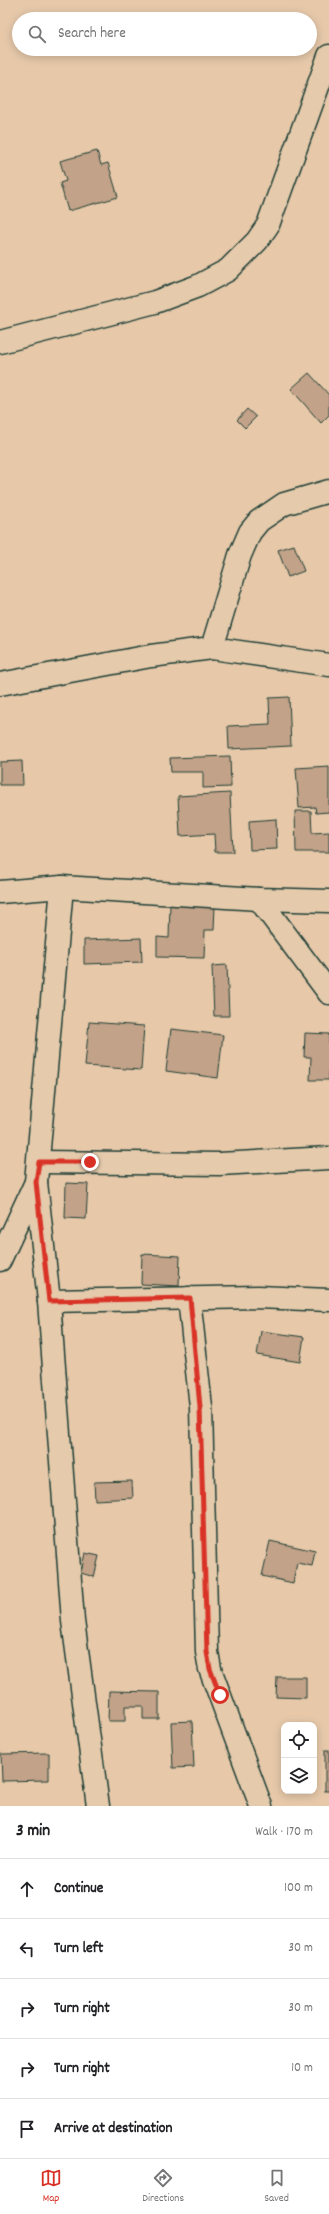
<!DOCTYPE html>
<meta charset="utf-8">
<style>
body{margin:0;font-family:Dekko,sans-serif;background:#f2f2f2;color:#202124}
.controls{position:absolute;right:12px;bottom:12px;display:grid;overflow:hidden;border-radius:8px;box-shadow:0 2px 10px #0003}
.controls button{width:36px;height:36px;display:grid;place-items:center;padding:0;border:0;border-bottom:1px solid #e0e0e0;background:#fff;color:#202124;font:20px sans-serif}
.stop{position:absolute;width:12px;height:12px;margin:-9px;border:3px solid #d93025;border-radius:50%;background:#fff}
.stop.end{background:#d93025;border-color:#fff;box-shadow:0 1px 4px #0008}
.list{margin:0;padding:0;list-style:none}
h2{display:flex;justify-content:space-between;align-items:center;height:52px;margin:0;padding:0 16px;font-size:17px}
h2 small{font-size:13px;font-weight:400;color:#757577}
.list li{display:grid;grid-template-columns:26px 1fr auto;gap:12px;align-items:center;box-sizing:border-box;height:60px;padding:0 16px;border-top:1px solid #e0e0e0}
.list b{display:block;font-size:15px;white-space:nowrap}
.list em{font-size:13px;font-style:normal;color:#757577}
.icon{flex:none;width:22px;height:22px;fill:none;stroke:currentColor;stroke-width:2;stroke-linecap:round;stroke-linejoin:round}
.map{position:relative;flex:none;width:329px;height:1806px;overflow:hidden}
.search{position:absolute;background:#fff;box-shadow:0 2px 10px #0003;left:12px;right:12px;top:12px;height:44px;display:flex;align-items:center;gap:10px;box-sizing:border-box;padding:0 14px;border-radius:22px;color:#757577;font-size:15px}
.sheet{height:352px;background:#fff}
nav{display:flex;justify-content:space-around;align-items:center;box-sizing:border-box;height:56px;border-top:1px solid #e0e0e0;background:#fff;font-size:11px;color:#757577}
nav a{display:grid;justify-items:center;gap:2px}
nav .on{color:#d93025}
.map>svg:first-child{display:block}
.building{fill:#c2a288;stroke:#1f3d34}
.lines{fill:none;stroke-linecap:round;stroke-linejoin:round}
.minor-casing{stroke:#1f3d34;stroke-width:25}
.minor{stroke:#e5cbac;stroke-width:22}
.route{stroke:#d93025;stroke-width:5}
</style>
<div class="map">
<svg width="329" height="1806" viewBox="0 0 329 1806">
<rect width="100%" height="100%" fill="#e7c9aa"/>
<filter id="ink" filterUnits="userSpaceOnUse"><feTurbulence type="fractalNoise" baseFrequency=".025" numOctaves="2"/><feDisplacementMap in="SourceGraphic" scale="8" xChannelSelector="R" yChannelSelector="G"/><feConvolveMatrix kernelMatrix="1 2 1 2 8 2 1 2 1" color-interpolation-filters="sRGB"/></filter>
<g filter="url(#ink)">
<g class="building">
<polygon points="97,151 101,165 108,163 118,197 68,211 60,183 66,181 60,161"/>
<polygon points="309,373 329,395 329,415 321,423 291,389"/>
<polygon points="247,409 256,417 245,428 237,420"/>
<polygon points="294,545 304,571 288,577 278,550"/>
<polygon points="289,697 291,746 229,749 228,726 270,724 269,698"/>
<polygon points="230,756 231,787 203,788 203,772 171,772 170,758"/>
<polygon points="22,761 23,785 0,785 0,762"/>
<polygon points="329,766 329,812 316,813 315,807 299,808 296,768"/>
<polygon points="230,793 233,852 215,852 214,834 180,836 178,796"/>
<polygon points="295,811 311,811 312,833 329,832 329,852 296,852"/>
<polygon points="276,819 277,849 250,850 249,821"/>
<polygon points="170,904 215,906 214,930 205,930 204,958 157,957 157,937 169,938"/>
<polygon points="141,938 142,962 84,964 84,940"/>
<polygon points="227,965 229,1016 214,1016 212,966"/>
<polygon points="89,1022 144,1026 141,1070 85,1066"/>
<polygon points="171,1029 223,1035 218,1078 166,1071"/>
<polygon points="305,1033 329,1034 329,1080 310,1080 311,1057 304,1057"/>
<polygon points="66,1183 88,1184 86,1219 65,1218"/>
<polygon points="142,1254 180,1256 179,1286 141,1284"/>
<polygon points="261,1331 304,1337 300,1362 257,1355"/>
<polygon points="132,1481 133,1498 95,1500 94,1482"/>
<polygon points="270,1541 315,1551 312,1566 297,1563 293,1583 262,1576"/>
<polygon points="85,1553 99,1556 94,1577 81,1573"/>
<polygon points="277,1677 306,1677 306,1698 276,1697"/>
<polygon points="109,1691 159,1692 159,1719 143,1719 143,1706 125,1706 125,1721 108,1721"/>
<polygon points="192,1721 194,1767 173,1768 171,1722"/>
<rect x="325" y="1750" width="4" height="41"/>
<polygon points="49,1753 49,1780 2,1781 1,1754"/>
</g>
<g class="lines">
<defs>
<g id="minor">
<polyline points="0,342 155,302 198,286 228,270 257,241 268,225 329,56"/>
<polyline points="212,648 240,555 250,532 259,521 284,504 329,491"/>
<polyline points="0,684 151,656 212,648 329,665"/>
<polyline points="62,887 36,1182 49,1301 73,1621 98,1806"/>
<polyline points="0,892 62,887 259,899 329,901"/>
<polyline points="259,899 329,993"/>
<polyline points="39,1162 219,1164 329,1158"/>
<polyline points="0,1260 36,1182"/>
<polyline points="189,1298 201,1407 207,1652 210,1669 261,1806"/>
<polyline points="49,1301 258,1297 329,1300"/>
</g>
</defs>
<use href="#minor" class="minor-casing"/>
<use href="#minor" class="minor"/>
</g>
</g>
<g class="lines" filter="url(#ink)">
<polyline class="route" points="90,1162 39,1162 36,1182 49,1301 190,1298 200,1407 207,1652 210,1669 220,1695"/>
</g>
</svg>
<div class="controls">
<button><svg class="icon" aria-label="locate" viewBox="0 0 24 24"><circle cx="12" cy="12" r="6"/><path d="M12 2v4M12 18v4M2 12h4M18 12h4"/></svg></button>
<button><svg class="icon" aria-label="layers" viewBox="0 0 24 24"><path d="M12 4l9 5-9 5-9-5zM3 14l9 5 9-5"/></svg></button>
</div>
<div class="stop" style="left:220px;top:1695px"></div>
<div class="stop end" style="left:90px;top:1162px"></div>
<div class="search"><svg class="icon" aria-label="search" viewBox="0 0 24 24"><circle cx="10" cy="10" r="6"/><path d="M15 15l6 6"/></svg>Search here</div>
</div>
<section class="sheet">
<h2>3 min<small>Walk · 170 m</small></h2>
<ul class="list">
<li><svg class="icon" aria-label="ahead" viewBox="0 0 24 24"><path d="M12 20V5M6 11l6-6 6 6"/></svg><div><b>Continue</b></div><em>100 m</em></li>
<li><svg class="icon" aria-label="left" viewBox="0 0 24 24"><path d="M17 20v-9H6M10 6l-5 5 5 5"/></svg><div><b>Turn left</b></div><em>30 m</em></li>
<li><svg class="icon" aria-label="right" viewBox="0 0 24 24"><path d="M7 20v-9h11M14 6l5 5-5 5"/></svg><div><b>Turn right</b></div><em>30 m</em></li>
<li><svg class="icon" aria-label="right" viewBox="0 0 24 24"><path d="M7 20v-9h11M14 6l5 5-5 5"/></svg><div><b>Turn right</b></div><em>10 m</em></li>
<li><svg class="icon" aria-label="arrive" viewBox="0 0 24 24"><path d="M6 21V4h12l-3 4 3 4H6"/></svg><div><b>Arrive at destination</b></div></li>
</ul>
</section>
<nav>
<a class="on"><svg class="icon" aria-label="map" viewBox="0 0 24 24"><path d="M3 6l6-2 6 2 6-2v14l-6 2-6-2-6 2zM9 4v14M15 6v14"/></svg>Map</a>
<a><svg class="icon" aria-label="directions" viewBox="0 0 24 24"><path d="M12 3l9 9-9 9-9-9zM9 14v-3h6M13 9l2 2-2 2"/></svg>Directions</a>
<a><svg class="icon" aria-label="saved" viewBox="0 0 24 24"><path d="M7 4h10v16l-5-4-5 4z"/></svg>Saved</a>
</nav>
